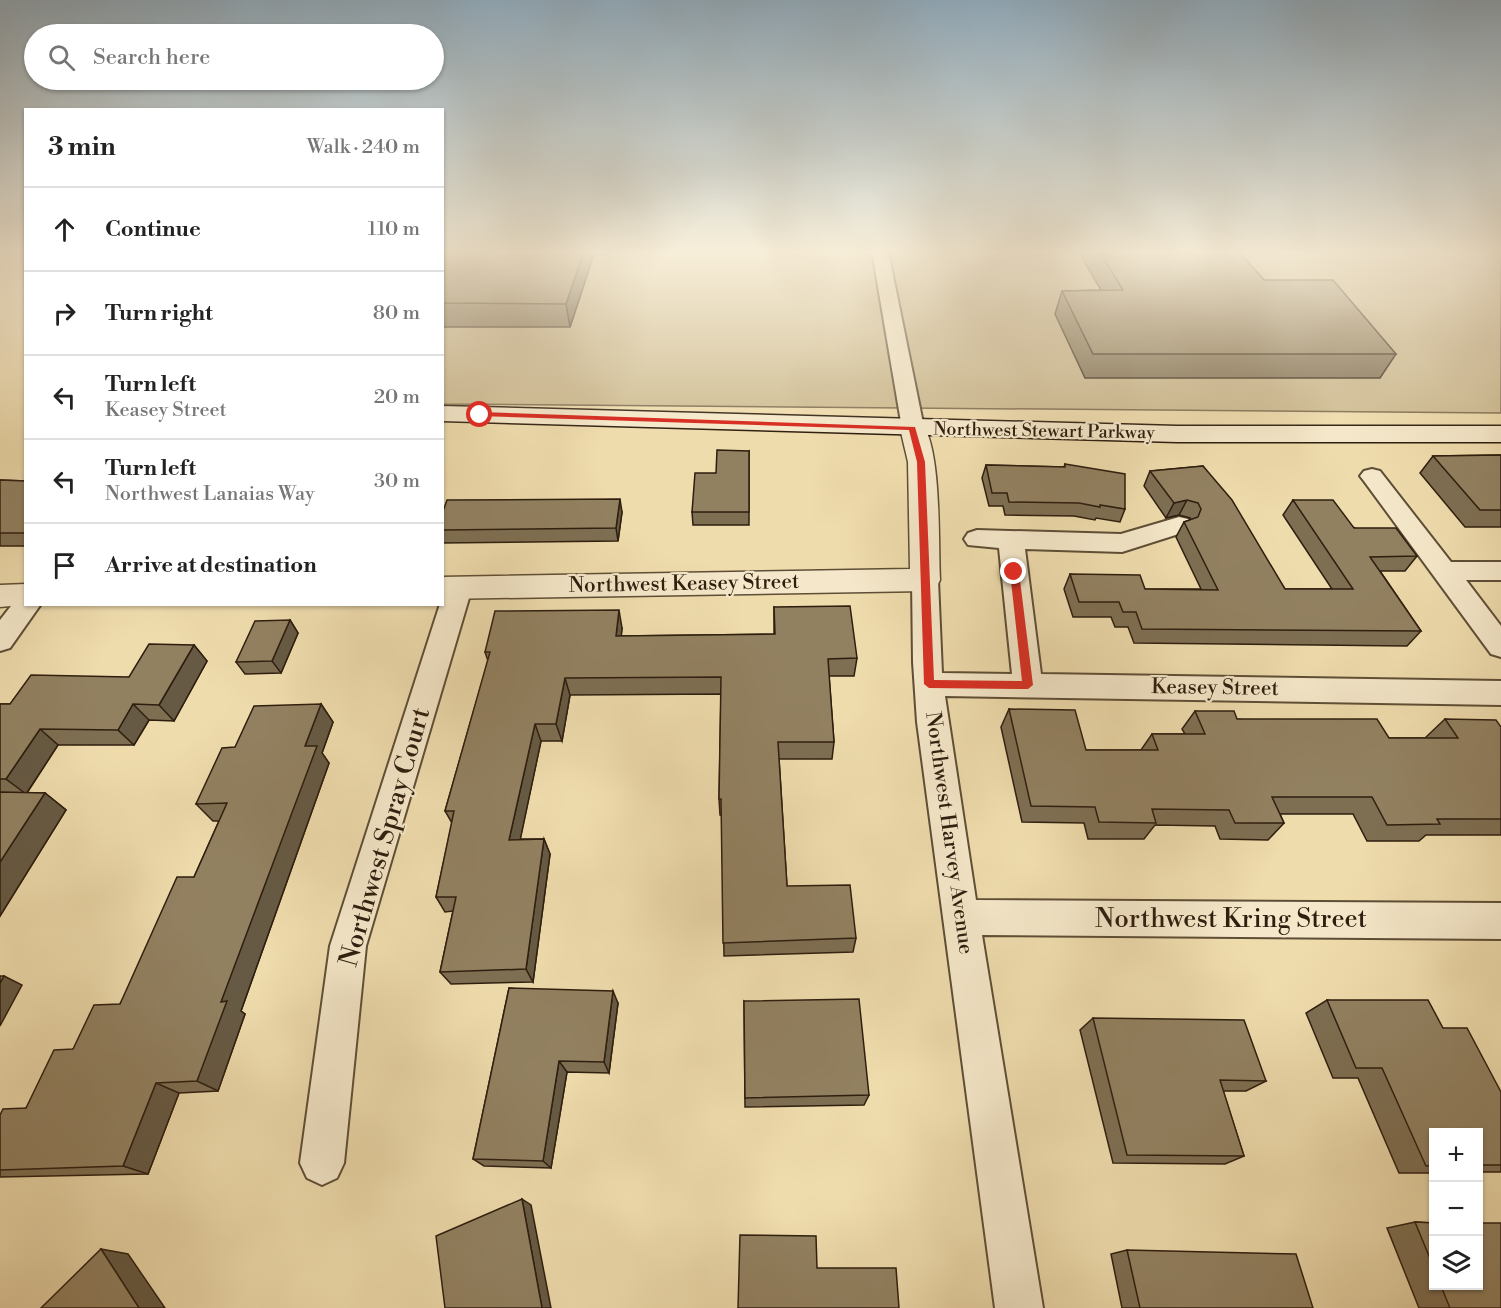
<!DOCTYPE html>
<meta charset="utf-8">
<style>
body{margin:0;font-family:"Libre Bodoni",serif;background:#f6f6f6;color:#222}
.controls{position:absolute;right:18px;bottom:18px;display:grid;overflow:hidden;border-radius:0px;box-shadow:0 2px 4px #0004}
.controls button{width:54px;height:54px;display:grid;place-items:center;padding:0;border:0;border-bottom:2px solid #e0e0e0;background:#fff;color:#222;font:30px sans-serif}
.stop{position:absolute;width:18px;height:18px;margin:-14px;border:4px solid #d93025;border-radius:50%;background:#fff}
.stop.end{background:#d93025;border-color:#fff;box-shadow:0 2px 6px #0008}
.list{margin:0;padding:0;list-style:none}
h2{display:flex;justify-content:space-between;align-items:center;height:78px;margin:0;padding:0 24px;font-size:26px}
h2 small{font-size:20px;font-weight:400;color:#767676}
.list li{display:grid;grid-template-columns:39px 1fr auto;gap:18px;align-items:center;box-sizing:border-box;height:84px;padding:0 24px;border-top:2px solid #e0e0e0}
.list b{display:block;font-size:22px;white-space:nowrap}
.list p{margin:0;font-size:20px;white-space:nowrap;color:#767676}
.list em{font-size:20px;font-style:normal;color:#767676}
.icon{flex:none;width:33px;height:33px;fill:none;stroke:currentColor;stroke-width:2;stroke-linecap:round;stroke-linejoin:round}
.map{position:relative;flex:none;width:1501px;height:1308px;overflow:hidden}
.search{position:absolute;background:#fff;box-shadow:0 2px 4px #0004;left:24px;top:24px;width:420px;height:66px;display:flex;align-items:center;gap:15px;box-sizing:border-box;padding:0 21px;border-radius:33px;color:#767676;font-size:22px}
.panel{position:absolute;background:#fff;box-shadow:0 2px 4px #0004;left:24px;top:108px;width:420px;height:498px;border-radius:0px}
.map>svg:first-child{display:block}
.green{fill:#cebc92;stroke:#7e6d50;stroke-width:1.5}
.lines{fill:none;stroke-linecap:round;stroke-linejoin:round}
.minor-casing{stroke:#5e4e36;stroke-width:4}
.tertiary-casing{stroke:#5e4e36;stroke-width:3}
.secondary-casing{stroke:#2e1e0f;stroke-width:3}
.minor{fill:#f5e8ca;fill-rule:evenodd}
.tertiary{fill:#f5e8ca;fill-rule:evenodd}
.secondary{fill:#f5e8ca;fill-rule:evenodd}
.wall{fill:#7e6f53;stroke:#2e1e0f;stroke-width:1.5}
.shaded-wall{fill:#665a44;stroke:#2e1e0f;stroke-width:1.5}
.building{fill:#928161;stroke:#2e1e0f;stroke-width:1.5}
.route{fill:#d93025}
.labels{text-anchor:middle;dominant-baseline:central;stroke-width:4.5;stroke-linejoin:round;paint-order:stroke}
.far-street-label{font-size:18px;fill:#2e1e0f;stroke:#f5e8ca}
.street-label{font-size:21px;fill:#2e1e0f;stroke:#f5e8ca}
.near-street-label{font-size:26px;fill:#2e1e0f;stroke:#f5e8ca}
</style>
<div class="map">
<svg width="1501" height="1308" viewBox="0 0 1501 1308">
<rect width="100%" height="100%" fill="#efdcad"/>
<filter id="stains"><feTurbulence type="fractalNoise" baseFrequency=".00333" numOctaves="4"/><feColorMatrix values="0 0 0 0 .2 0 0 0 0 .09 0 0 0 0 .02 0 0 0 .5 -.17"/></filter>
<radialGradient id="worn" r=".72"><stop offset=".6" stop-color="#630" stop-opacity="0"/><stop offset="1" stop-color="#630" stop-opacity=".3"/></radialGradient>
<polygon class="green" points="443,251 1501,251 1501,413 443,404"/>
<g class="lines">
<defs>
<g id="minor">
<polygon points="872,251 888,251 924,428 921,433 913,435 905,433 902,428"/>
<polygon points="1372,469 1380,471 1451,562 1501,562 1501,580 1466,580 1501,626 1501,657 1491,654 1364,481 1360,476 1364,471"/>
<polygon points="1179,517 1188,519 1191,525 1188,531 1122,552 1025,549 1041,674 1501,681 1501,705 945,696 976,900 1501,903 1501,939 982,935 1043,1308 995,1308 917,722 913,662 912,580 916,573 925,571 934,573 938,580 942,673 1012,674 999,548 968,545 964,539 968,533 977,530 1121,534"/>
<polygon points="459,578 468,581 472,588 366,946 344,1163 337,1178 322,1185 307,1178 300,1163 330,946 440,604 442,604 442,598 450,581"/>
<polygon points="26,595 26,604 41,604 10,648 0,651 0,620 18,597"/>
</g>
<g id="tertiary">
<path d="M913,420L922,423C942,451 938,543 940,580L936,588L925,591L442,599V577L910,569L908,462L900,428L904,423Z"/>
<polygon points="26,584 26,604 32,604 0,607 0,585"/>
</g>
<polygon id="secondary" points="442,406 1177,426 1501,426 1501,442 1177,442 442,421"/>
</defs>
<use href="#minor" class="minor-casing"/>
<use href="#tertiary" class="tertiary-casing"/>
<use href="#secondary" class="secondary-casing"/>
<use href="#minor" class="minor"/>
<use href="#tertiary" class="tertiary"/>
<use href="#secondary" class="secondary"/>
</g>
<g class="wall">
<polygon points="442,251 595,251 570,327 442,327"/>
<polygon points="1078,251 1238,251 1264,280 1396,354 1380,378 1085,378 1055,314 1062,291 1101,290"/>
<polygon points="749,451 749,525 693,525 692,512 716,473"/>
<polygon points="1501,455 1501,527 1465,527 1420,473 1433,456"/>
<polygon points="1065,464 1125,509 1120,522 1096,518 1095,520 1074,516 1005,515 1003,506 989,506 982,478 986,465 1064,467"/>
<polygon points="1203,466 1285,589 1332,589 1283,515 1293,500 1417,556 1405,571 1380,571 1421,631 1407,646 1134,643 1128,627 1115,627 1111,617 1073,617 1064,589 1070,574 1145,589 1201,589 1176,537 1184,522 1191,520 1190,518 1179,515 1166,518 1144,486 1150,471"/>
<polygon points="0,480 26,481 26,546 0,546"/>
<polygon points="622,512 618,541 442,543 442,514"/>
<polygon points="774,607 857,658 854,676 829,676 834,742 832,759 779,759 787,886 856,938 853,952 724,956 722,815 720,815 719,799 721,694 570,695 562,741 541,741 520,839 544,839 550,854 533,982 451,984 440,972 453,911 445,912 436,897 452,823 445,811 488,661 485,652 622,628 621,636 774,634"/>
<polygon points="290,620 298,633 281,673 245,674 236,662"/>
<polygon points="194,645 207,661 174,721 149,720 134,745 58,745 27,793 45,793 66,810 0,916 0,704 10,704 129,677"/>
<polygon points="321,704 333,722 322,753 329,763 241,1011 245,1014 218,1091 179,1093 148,1174 0,1177 0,1115 26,1108 73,1049 120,1004 194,877 219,821 213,821 196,804 235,747"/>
<polygon points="1009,709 1086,750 1141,750 1152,734 1185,734 1182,729 1195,711 1237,719 1389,738 1426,738 1426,737 1445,719 1501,727 1501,835 1426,835 1419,841 1367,841 1353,814 1280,814 1284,823 1268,840 1220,839 1215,826 1155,825 1144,839 1088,839 1084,823 1022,822 1001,727"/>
<polygon points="509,988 618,1003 609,1073 567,1072 551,1168 484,1166 473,1159"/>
<polygon points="1327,1000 1443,1028 1501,1092 1501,1172 1479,1172 1479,1132 1434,1132 1434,1173 1399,1173 1358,1078 1333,1078 1306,1013"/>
<polygon points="744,1001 869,1095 864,1105 745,1107"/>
<polygon points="1093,1018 1266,1081 1246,1091 1223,1091 1244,1156 1225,1164 1113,1163 1080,1030"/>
<polygon points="1415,1222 1434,1223 1434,1286 1479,1286 1501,1308 1419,1308 1387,1228"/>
<polygon points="1127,1250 1313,1308 1122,1308 1111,1254"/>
</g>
<g class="shaded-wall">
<polygon points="584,251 595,251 570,327 566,304"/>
<polygon points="620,499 622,512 618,541 616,528"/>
<polygon points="1187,500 1179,515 1166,518 1174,503"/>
<polygon points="619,610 622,628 620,653 616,636"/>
<polygon points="290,620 298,633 281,673 272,661"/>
<polygon points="194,645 207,661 174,721 159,705"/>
<polygon points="565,678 570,695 562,741 556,724"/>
<polygon points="133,704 149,720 134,745 118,730"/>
<polygon points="321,704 333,722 322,753 329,763 241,1011 245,1014 218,1091 197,1081 221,1002 305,746"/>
<polygon points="535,724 541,741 517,855 509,840"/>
<polygon points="40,729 58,745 26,794 6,779"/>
<polygon points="45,793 66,810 0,916 0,862"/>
<polygon points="544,839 550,854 533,982 526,969"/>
<polygon points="4,976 22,985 0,1026 0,983"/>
<polygon points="613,991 618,1003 609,1073 604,1062"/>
<polygon points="559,1061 567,1072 551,1168 543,1161"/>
<polygon points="156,1083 179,1093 148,1174 123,1166"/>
<polygon points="522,1199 531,1205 551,1308 542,1308"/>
<polygon points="101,1249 128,1254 165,1308 139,1308"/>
</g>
<g class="building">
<polygon points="442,251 584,251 566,304 442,303"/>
<polygon points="1099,251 1238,251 1264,280 1333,280 1396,354 1093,354 1062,291 1123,290"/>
<polygon points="717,450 749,451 749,512 692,512 695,473 716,473"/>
<polygon points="1501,455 1501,510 1480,510 1433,456"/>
<polygon points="1065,464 1125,474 1125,509 1100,505 1100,507 1079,503 1009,502 1007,493 992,493 986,465 1065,467"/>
<polygon points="1203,466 1232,500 1285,589 1353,589 1293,500 1333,500 1354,528 1396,528 1417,556 1370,557 1421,631 1142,629 1136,612 1123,612 1119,602 1079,602 1070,574 1140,575 1145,589 1218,590 1184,522 1198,517 1201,509 1198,503 1187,500 1174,503 1150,471"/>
<polygon points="0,480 26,481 26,533 0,533"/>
<polygon points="620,499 616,528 442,530 442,514 447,500"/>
<polygon points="850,606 857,658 828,659 834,742 778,742 787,886 850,885 856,938 723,943 721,799 719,799 721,677 565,678 556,724 535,724 509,840 544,839 526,969 440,972 456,897 436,897 454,811 445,811 490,652 485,652 495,611 619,610 616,636 775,634 774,607"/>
<polygon points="290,620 272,661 236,662 255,621"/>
<polygon points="149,644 194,645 159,705 133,704 118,730 40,729 6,779 0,779 0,704 10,704 31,675 129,677"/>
<polygon points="321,704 305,746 317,746 221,1002 227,1001 197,1081 156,1083 123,1166 0,1170 0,1115 3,1109 26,1108 54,1050 73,1049 94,1005 120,1004 177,877 194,877 227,803 196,804 222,748 235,747 254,706"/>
<polygon points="1009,709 1075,710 1086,750 1158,750 1152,734 1205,734 1195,711 1234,711 1237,719 1377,719 1389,738 1458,738 1445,719 1496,720 1501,727 1501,819 1437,819 1440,824 1387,825 1372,797 1272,797 1284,823 1235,823 1229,810 1152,809 1156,823 1099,822 1095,807 1031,806"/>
<polygon points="0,792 45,793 0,862"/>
<polygon points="0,976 4,976 0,983"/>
<polygon points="509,988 613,991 604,1062 559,1061 543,1161 473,1159"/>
<polygon points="859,999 869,1095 745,1098 744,1001"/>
<polygon points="1327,1000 1428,1000 1443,1028 1467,1028 1501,1092 1501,1165 1479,1165 1479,1132 1434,1132 1434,1165 1426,1166 1382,1068 1356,1068"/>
<polygon points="1093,1018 1244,1020 1266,1081 1220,1080 1244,1156 1127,1155"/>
<polygon points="522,1199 542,1308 445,1308 436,1236"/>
<polygon points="1415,1222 1434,1223 1434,1268"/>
<polygon points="1479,1223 1501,1223 1501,1308 1450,1308 1441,1286 1479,1286"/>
<polygon points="740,1235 816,1236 817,1268 896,1268 899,1308 738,1308"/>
<polygon points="101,1249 139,1308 41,1308"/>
<polygon points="1127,1250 1296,1254 1313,1308 1140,1308"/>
</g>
<linearGradient id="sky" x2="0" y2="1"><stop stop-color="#90aabb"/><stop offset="0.58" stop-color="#f8efda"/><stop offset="1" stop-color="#f8efda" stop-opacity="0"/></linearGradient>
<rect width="1501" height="434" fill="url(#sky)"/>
<polygon class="route" points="480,412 915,427 925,462 934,680 1022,681 1010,572 1014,569 1019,572 1033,685 1028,689 929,688 924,684 917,462 909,430 478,416"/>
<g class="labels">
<g class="far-street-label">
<text transform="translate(1044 431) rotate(1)">Northwest Stewart Parkway</text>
</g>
<g class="street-label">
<text transform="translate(684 584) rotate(-1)">Northwest Keasey Street</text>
<text transform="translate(1215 688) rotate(1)">Keasey Street</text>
<text transform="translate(949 833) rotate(82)">Northwest Harvey Avenue</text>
</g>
<g class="near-street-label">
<text transform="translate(385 837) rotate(-74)">Northwest Spray Court</text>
<text x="1231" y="919">Northwest Kring Street</text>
</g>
</g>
<rect width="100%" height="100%" filter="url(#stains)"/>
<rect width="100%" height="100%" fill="url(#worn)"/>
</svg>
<div class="controls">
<button>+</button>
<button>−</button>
<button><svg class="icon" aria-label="layers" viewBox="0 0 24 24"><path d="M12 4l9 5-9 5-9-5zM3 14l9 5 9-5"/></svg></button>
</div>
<div class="stop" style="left:480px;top:415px"></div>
<div class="stop end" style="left:1014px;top:572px"></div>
<div class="search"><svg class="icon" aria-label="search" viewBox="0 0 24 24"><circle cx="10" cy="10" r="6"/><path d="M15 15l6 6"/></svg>Search here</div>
<section class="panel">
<h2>3 min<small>Walk · 240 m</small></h2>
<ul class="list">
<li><svg class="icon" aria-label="ahead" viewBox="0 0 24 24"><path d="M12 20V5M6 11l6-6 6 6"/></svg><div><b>Continue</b></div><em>110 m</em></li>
<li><svg class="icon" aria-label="right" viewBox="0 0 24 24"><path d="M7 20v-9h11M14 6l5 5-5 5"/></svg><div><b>Turn right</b></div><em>80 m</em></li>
<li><svg class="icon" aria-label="left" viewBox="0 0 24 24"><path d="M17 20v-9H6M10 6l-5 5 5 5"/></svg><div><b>Turn left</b><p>Keasey Street</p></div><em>20 m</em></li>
<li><svg class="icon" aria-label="left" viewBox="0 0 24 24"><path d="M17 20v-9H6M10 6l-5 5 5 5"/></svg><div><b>Turn left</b><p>Northwest Lanaias Way</p></div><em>30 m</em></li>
<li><svg class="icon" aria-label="arrive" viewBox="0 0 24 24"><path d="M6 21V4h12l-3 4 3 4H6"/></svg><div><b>Arrive at destination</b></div></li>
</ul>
</section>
</div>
